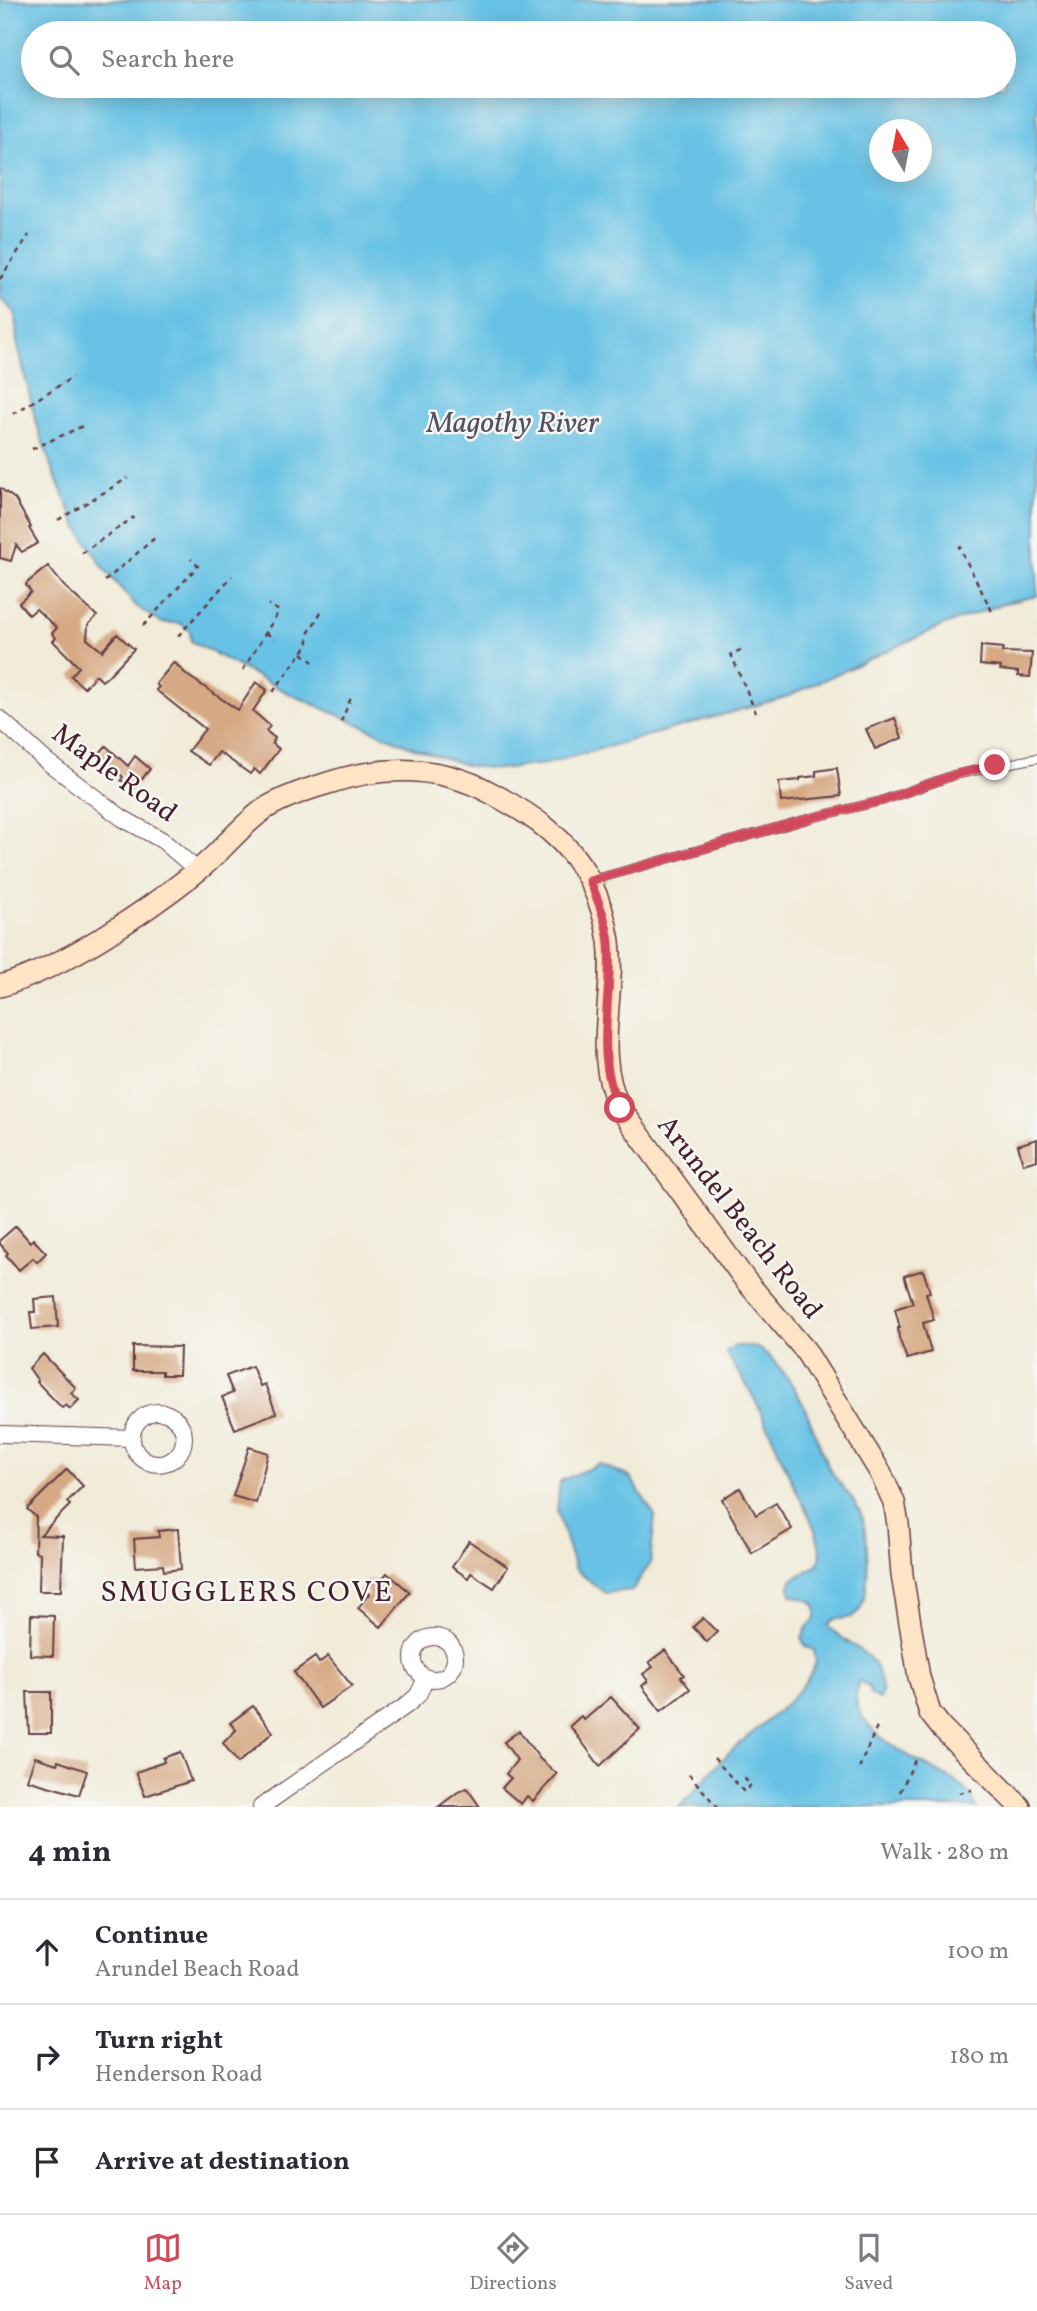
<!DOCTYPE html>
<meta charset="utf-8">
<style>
body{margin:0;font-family:Vollkorn,serif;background:#f2f2f3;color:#2b2b33}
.compass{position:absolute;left:869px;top:119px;width:63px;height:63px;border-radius:50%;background:#fff;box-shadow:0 4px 18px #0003;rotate:350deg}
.stop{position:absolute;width:21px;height:21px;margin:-16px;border:5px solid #d1495b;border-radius:50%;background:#fff}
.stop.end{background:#d1495b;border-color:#fff;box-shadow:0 2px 7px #0008}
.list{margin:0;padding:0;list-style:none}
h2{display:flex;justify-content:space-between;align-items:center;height:91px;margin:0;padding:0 28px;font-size:30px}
h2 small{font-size:23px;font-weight:400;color:#7c7c81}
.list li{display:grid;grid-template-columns:46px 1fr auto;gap:21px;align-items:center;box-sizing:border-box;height:105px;padding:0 28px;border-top:2px solid #e1e1e2}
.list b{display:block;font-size:26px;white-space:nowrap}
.list p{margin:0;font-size:23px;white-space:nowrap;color:#7c7c81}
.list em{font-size:23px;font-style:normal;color:#7c7c81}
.icon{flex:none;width:38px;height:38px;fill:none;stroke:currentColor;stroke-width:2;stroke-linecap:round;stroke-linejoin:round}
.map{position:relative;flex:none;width:1037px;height:1807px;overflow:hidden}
.search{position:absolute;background:#fff;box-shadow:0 4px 18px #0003;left:21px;right:21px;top:21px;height:77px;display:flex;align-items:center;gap:18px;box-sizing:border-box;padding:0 24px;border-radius:38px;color:#7c7c81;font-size:26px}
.sheet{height:406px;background:#fff}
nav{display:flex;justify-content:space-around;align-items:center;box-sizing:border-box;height:98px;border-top:2px solid #e1e1e2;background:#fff;font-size:19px;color:#7c7c81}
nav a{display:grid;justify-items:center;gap:4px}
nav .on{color:#d1495b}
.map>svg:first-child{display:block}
.water{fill:#68c2e5;stroke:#597088;stroke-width:2;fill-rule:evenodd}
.building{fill:#d6a883}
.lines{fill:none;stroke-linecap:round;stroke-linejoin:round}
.lane-casing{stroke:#633e45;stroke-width:10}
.street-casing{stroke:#633e45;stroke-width:18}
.secondary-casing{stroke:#633e45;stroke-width:24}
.path{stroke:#633e45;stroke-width:2.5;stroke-dasharray:5 5;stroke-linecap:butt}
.lane{stroke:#fff;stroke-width:8}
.street{stroke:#fff;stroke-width:16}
.secondary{stroke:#ffe4c6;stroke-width:21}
.route{stroke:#d1495b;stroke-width:9}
.labels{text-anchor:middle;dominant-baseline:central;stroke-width:5;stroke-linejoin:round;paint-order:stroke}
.street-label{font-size:28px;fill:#4a1f2b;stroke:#f6f6f2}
.water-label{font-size:30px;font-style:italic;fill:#535063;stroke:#f6f6f2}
.neighbourhood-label{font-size:30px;letter-spacing:2px;fill:#4a1f2b;stroke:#f6f6f2}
</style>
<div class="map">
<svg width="1037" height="1807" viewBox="0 0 1037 1807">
<rect width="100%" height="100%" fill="#f6f6f2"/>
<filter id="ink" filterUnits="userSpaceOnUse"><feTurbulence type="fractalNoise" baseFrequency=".0143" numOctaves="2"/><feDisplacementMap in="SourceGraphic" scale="14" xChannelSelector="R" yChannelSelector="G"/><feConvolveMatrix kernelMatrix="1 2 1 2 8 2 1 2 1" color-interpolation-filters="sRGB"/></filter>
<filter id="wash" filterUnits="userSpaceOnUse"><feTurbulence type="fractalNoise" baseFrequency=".00686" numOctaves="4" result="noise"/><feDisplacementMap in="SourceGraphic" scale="28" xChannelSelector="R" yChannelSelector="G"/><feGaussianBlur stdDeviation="1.57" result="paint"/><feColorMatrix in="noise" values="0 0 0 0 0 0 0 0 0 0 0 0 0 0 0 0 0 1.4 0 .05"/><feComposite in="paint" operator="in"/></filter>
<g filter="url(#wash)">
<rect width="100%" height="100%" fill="#f1ebd8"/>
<g class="water">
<path d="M0,0H1037V596L1005,603L944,625L786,697L546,764L498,769L468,766L409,746L290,694L191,641L190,631L180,623H162L136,606L105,570L78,528L52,469L36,422L17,342L15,313L0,297ZM33,33H1004V86H33ZM880,130H922V172H880Z"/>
<path d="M735,1346C744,1346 753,1345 761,1350C769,1354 774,1362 780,1368C806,1400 812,1428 827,1464C835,1482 852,1494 860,1512C869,1532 873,1601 855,1615C849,1620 841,1618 834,1619L828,1625C847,1649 875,1647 881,1683C883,1690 883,1692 879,1699L871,1694L869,1687L859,1681C840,1726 912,1757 942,1774C949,1778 959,1782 965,1789C969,1794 973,1801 977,1807H679C696,1791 710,1772 727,1755C757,1725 798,1704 816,1663L814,1650L805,1646L802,1638L807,1627L816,1618V1607L811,1601L791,1595L789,1587L792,1579L815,1567L821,1558C819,1527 802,1505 790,1477C775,1444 762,1409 743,1379C737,1369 730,1362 726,1351Z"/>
<polygon points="599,1464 630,1477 655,1516 650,1564 632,1590 605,1593 575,1569 557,1512 560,1481"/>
</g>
<g id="blocks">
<g class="building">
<polygon points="0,488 15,499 31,527 29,528 38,543 22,552 16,545 11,561 0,558"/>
<polygon points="48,566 64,586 97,616 88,625 87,639 102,651 117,634 134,649 107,677 102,681 96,675 84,688 71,676 79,667 53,641 56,638 52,633 57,628 36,609 29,615 19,603 31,592 26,585 27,583"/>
<polygon points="981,646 1003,648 1002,652 1032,653 1030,677 1018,676 1018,672 1000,670 1001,667 980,665"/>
<polygon points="174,662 187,675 238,710 256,682 267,690 253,711 270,726 266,731 275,738 272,743 279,749 260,774 254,769 250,774 219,752 209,765 188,751 205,729 156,690 159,687 156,684"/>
<polygon points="895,718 902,738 875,749 866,729"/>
<polygon points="106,746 128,766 135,756 150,769 133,790 121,780 123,777 98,755"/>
<polygon points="837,768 841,796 781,802 779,782 800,780 800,778 816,776 816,771"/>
<polygon points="1037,1139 1037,1160 1023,1164 1018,1145"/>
<polygon points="16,1226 30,1242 33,1239 46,1253 37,1262 33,1258 19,1270 6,1255 8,1253 0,1244 0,1240"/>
<polygon points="923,1270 930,1292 926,1293 934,1320 923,1323 931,1352 907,1359 899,1338 898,1328 900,1328 895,1309 913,1303 904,1276"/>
<polygon points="56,1297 58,1327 32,1329 30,1312 35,1312 34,1299"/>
<polygon points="133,1346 180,1347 179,1375 162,1375 162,1371 133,1371"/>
<polygon points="43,1354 76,1388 71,1393 79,1400 70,1409 66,1405 62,1408 37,1382 38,1381 29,1368"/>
<polygon points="252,1366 260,1386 265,1384 276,1413 235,1429 222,1397 233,1393 226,1376"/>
<polygon points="249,1447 268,1453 256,1503 233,1496"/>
<polygon points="67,1469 83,1486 67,1502 70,1505 40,1535 63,1536 61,1591 39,1591 40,1553 35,1552 36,1517 27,1509"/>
<polygon points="740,1488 756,1515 776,1503 792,1529 752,1553 722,1499"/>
<polygon points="178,1529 181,1569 164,1571 163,1565 136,1567 134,1539 159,1537 158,1531"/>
<polygon points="469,1541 508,1567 494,1588 471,1573 468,1578 452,1567"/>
<polygon points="387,1573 410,1592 381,1627 358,1608 369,1594 363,1590 371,1579 378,1584"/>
<polygon points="31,1615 54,1616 53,1656 30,1655"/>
<polygon points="703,1618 717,1632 707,1642 693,1627"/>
<polygon points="665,1650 684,1675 681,1677 690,1689 661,1711 642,1686 648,1681 643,1674 653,1667 649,1662"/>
<polygon points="328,1656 352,1686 320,1708 294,1672 315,1657 319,1663"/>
<polygon points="27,1692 51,1692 51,1733 29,1733"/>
<polygon points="611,1697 640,1729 600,1766 570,1726 581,1716 584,1720"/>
<polygon points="253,1706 273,1732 238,1763 223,1743 236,1730 230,1723"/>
<polygon points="519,1731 540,1759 557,1774 533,1801 527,1796 521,1804 502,1788 511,1778 506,1774 517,1760 504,1742"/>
<polygon points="180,1752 191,1781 145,1796 136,1772 164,1762 163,1758"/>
<polygon points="35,1757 57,1764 58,1761 87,1771 79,1795 27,1780"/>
<polygon points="467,1788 480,1807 438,1807 458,1792"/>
</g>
</g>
</g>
<g filter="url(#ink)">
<use href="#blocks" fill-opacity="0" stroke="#633e45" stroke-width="2"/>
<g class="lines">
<defs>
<polyline id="lane" points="593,880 811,818 881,801 954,775 1037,758"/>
<g id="street">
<polyline points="0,719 45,760 122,818 162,840 198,871"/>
<circle cx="158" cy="1438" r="26"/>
<polyline points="0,1434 132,1438"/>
<circle cx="434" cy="1658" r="21"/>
<polyline points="261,1807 407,1705 418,1695 426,1678"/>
</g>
<path id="secondary" d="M0,986C62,969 145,912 196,872C221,853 239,826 266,808C284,797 305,790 325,784C382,765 439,764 493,794C534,816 568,839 590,881C599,899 606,921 609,941C616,998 592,1054 620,1108L746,1281L805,1350L880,1472L894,1502L898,1524L902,1575L919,1677L930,1713L941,1727L1020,1807"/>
</defs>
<use href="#lane" class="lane-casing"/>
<use href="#street" class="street-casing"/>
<use href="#secondary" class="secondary-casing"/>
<g class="path">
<polyline points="0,279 29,235"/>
<polyline points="13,414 73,377"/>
<polyline points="32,449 85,425"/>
<polyline points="58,520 128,478"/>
<polyline points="962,546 959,547 994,615"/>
<polyline points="82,553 134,517"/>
<polyline points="105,581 157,536"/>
<polyline points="143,626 198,566 191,559"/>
<polyline points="266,633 275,639"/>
<polyline points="178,636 232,576"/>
<polyline points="741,650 731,654 756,713"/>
<polyline points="302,653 313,662"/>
<polyline points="243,670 279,611 268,604"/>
<polyline points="273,692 308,644 308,634 321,612"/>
<polyline points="341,722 352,695"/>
<polyline points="714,1758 744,1792 751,1785 743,1777"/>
<polyline points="859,1768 878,1724"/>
<polyline points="689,1774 717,1807"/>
<polyline points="900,1792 917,1756"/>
<polyline points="959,1793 972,1790"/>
</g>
<use href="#lane" class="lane"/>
<use href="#street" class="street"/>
<use href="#secondary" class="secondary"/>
</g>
</g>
<g class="lines" filter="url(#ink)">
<path class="route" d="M620,1108C593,1056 613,998 609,943C607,921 598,901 590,881L811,818L881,801L954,775L995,765"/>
</g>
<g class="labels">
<g class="street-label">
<text transform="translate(114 774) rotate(36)">Maple Road</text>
<text transform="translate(739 1218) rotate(52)">Arundel Beach Road</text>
</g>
<g class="water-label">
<text x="513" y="424">Magothy River</text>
</g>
<g class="neighbourhood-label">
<text x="247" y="1593">SMUGGLERS COVE</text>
</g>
</g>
</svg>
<svg class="compass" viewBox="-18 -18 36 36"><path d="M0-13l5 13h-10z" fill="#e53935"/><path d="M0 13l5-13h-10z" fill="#7c7c81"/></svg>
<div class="stop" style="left:620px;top:1108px"></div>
<div class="stop end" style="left:995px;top:765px"></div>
<div class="search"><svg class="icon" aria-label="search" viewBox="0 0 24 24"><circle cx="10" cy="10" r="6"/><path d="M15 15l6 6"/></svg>Search here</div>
</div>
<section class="sheet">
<h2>4 min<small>Walk · 280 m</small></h2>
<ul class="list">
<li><svg class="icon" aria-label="ahead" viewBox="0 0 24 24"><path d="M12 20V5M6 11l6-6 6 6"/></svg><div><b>Continue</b><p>Arundel Beach Road</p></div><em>100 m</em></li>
<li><svg class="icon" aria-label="right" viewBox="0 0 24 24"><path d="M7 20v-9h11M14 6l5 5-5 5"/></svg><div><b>Turn right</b><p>Henderson Road</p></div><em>180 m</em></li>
<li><svg class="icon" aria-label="arrive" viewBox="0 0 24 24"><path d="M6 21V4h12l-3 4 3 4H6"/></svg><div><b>Arrive at destination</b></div></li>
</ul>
</section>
<nav>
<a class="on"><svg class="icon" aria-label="map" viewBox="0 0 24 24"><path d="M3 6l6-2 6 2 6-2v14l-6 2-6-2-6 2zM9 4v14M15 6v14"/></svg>Map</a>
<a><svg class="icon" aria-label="directions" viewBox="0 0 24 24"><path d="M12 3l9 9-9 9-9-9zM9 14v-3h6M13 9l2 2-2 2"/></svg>Directions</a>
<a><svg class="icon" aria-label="saved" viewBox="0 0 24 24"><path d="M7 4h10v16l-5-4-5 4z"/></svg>Saved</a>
</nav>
